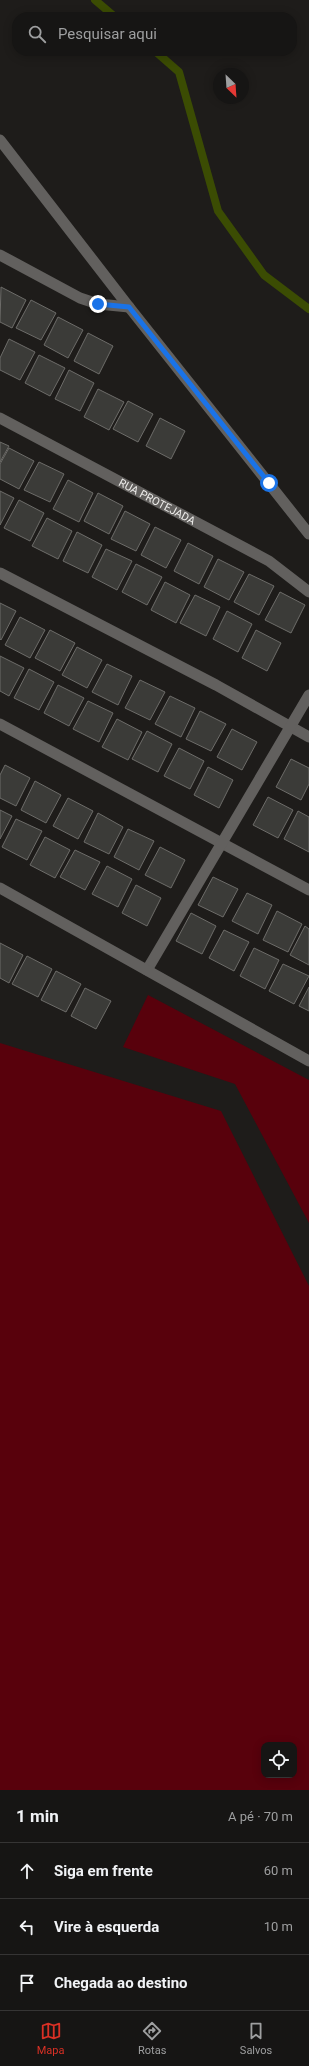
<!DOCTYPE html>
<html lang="pt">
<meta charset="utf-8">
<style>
body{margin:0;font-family:Roboto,sans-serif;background:#1f1e1d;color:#f1f3f6}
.controls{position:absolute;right:12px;bottom:12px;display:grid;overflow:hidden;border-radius:8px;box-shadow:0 2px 10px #0003}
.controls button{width:36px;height:36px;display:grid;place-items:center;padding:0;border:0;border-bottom:1px solid #353434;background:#161514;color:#f1f3f6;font:20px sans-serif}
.compass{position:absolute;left:213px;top:68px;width:36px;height:36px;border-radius:50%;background:#161514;box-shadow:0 2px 10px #0003;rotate:155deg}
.stop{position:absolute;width:12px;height:12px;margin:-9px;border:3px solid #1a73e8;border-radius:50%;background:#fff}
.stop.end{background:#1a73e8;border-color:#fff;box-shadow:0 1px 4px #0008}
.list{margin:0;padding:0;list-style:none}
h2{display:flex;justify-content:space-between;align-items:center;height:52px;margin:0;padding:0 16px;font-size:17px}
h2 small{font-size:13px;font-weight:400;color:#9e9fa0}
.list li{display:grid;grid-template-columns:26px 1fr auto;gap:12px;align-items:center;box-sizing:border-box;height:56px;padding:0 16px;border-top:1px solid #353434}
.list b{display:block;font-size:15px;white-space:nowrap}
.list em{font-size:13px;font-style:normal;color:#9e9fa0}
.icon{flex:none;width:22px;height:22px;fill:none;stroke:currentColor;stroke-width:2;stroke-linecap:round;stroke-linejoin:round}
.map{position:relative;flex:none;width:309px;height:1790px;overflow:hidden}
.search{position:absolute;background:#161514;box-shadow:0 2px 10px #0003;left:12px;right:12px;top:12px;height:44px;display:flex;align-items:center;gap:10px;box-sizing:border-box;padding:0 14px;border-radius:16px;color:#9e9fa0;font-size:15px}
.sheet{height:220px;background:#161514}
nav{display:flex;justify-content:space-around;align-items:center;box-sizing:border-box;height:56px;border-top:1px solid #353434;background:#161514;font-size:11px;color:#9e9fa0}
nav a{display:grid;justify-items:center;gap:2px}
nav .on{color:#d93025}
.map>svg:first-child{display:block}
.green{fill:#58010c;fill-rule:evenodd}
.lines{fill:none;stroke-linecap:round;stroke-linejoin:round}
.stream{stroke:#3b4c03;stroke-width:8}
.building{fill:#3b3b38;stroke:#6d6c69}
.minor{stroke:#62605e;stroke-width:11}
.tertiary{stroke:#62605e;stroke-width:11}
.route{stroke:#1a73e8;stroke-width:5}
.labels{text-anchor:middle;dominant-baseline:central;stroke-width:4;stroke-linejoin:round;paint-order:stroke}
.street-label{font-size:11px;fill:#eeedeb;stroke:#151311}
</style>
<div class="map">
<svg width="309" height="1790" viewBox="0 0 309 1790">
<rect width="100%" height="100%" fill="#1e1c1a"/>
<g class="green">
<polygon points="148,995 309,1080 309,1223 235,1084 123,1047"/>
<path d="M0,1043L221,1111L309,1286V1790H0ZM264,1745H294V1775H264Z"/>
</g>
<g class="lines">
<g class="stream">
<polyline points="95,0 115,17"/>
<polyline points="155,51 179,72 218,211 264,275 309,309"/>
</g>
</g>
<g class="building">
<polygon points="1,287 26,300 12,328 0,322"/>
<polygon points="31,300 56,313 41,340 16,328"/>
<polygon points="58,317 83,330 68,358 44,345"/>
<polygon points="88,333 113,346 99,374 74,361"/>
<polygon points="9,339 35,352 20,380 0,370 0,358"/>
<polygon points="39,355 65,368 50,396 25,383"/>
<polygon points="69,370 94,383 80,411 55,399"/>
<polygon points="98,389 124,402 109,430 84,417"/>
<polygon points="128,401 153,414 138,442 113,429"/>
<polygon points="160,418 185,431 171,459 146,446"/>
<polygon points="0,442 9,446 0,462"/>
<polygon points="9,448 34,461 19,489 0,479 0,464"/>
<polygon points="39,462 64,474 50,502 24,490"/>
<polygon points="68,480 93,493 79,522 53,509"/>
<polygon points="0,491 14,498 0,525"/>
<polygon points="98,493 123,506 109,534 84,521"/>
<polygon points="19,500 44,513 30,541 4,528"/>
<polygon points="125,511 150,524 136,551 111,539"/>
<polygon points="47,518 72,531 58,559 32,546"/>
<polygon points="155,527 181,540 166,568 141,555"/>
<polygon points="77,532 102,545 88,573 63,561"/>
<polygon points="188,543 213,556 199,584 174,571"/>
<polygon points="106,549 132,561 117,590 92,577"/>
<polygon points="218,559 244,572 229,600 204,587"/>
<polygon points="136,564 162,577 147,605 122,592"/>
<polygon points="249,574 274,586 259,615 234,602"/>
<polygon points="165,582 190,595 176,623 151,610"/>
<polygon points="280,592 305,605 291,633 265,620"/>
<polygon points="195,595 220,607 206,636 180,623"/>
<polygon points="0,603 16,611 1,640 0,639"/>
<polygon points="227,611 252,624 238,652 213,639"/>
<polygon points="20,617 45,630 30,658 5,645"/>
<polygon points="50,630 75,643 60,671 35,658"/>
<polygon points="256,630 281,643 267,671 242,658"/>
<polygon points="77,647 102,660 87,688 62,675"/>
<polygon points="0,656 24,668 9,696 0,691"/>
<polygon points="107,664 132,676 118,705 92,692"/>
<polygon points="29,669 54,682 39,710 14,698"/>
<polygon points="140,680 165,692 150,720 125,708"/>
<polygon points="58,685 84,698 69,726 44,713"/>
<polygon points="170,696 195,708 181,737 155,724"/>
<polygon points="88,701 113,713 99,742 73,729"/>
<polygon points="200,711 226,724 211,751 186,739"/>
<polygon points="117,719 142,732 128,760 102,747"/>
<polygon points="232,729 257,742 242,770 217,757"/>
<polygon points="147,731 172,744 158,772 132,759"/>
<polygon points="179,748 204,761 190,789 164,776"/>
<polygon points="291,759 309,768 309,784 301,800 276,787"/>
<polygon points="5,765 30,778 16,806 0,798 0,775"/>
<polygon points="208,767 233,780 219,808 194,795"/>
<polygon points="35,781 61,795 46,823 21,810"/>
<polygon points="268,797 293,810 278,838 253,825"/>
<polygon points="68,798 93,811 78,839 53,826"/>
<polygon points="0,810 12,816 0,839"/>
<polygon points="298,811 309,817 309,852 284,839"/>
<polygon points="98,813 123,827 109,854 84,842"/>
<polygon points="16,819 42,831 27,860 2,847"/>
<polygon points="128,829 154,841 139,870 114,857"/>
<polygon points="45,837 70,850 55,878 30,865"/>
<polygon points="160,847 185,860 171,888 145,875"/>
<polygon points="75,850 100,862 85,890 60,877"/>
<polygon points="107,866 132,879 118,907 92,894"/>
<polygon points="213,877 238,889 223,917 198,905"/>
<polygon points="136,885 161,898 147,926 122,913"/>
<polygon points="247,893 272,905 258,934 232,921"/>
<polygon points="277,911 302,924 288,952 263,940"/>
<polygon points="191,913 216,926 202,954 176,941"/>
<polygon points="305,926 309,929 309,965 290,955"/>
<polygon points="224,930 249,942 234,971 209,958"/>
<polygon points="0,943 23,955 9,983 0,978"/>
<polygon points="254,948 279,960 265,989 240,976"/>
<polygon points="27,956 52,969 38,997 12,984"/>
<polygon points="283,964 309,976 294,1004 269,991"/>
<polygon points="56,971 81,984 66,1012 41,1000"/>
<polygon points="309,987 309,1011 299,1006"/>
<polygon points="85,988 111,1001 96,1029 71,1016"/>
</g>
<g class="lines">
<g class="minor">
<polyline points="0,140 129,307 309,534"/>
<polyline points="0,255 80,298 98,304 129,307"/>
<path id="s1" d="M0,418L269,561L309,592"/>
<polyline points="0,573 216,685 309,737"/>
<polyline points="0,724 309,890"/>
<polyline points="147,970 309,695"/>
</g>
<polyline class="tertiary" points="0,888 309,1061"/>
</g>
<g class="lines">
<polyline class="route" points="98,304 129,307 269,483"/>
</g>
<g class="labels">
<g class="street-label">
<text stroke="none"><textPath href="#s1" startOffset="178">RUA PROTEJADA</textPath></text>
</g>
</g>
</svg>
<div class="controls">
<button><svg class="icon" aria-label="locate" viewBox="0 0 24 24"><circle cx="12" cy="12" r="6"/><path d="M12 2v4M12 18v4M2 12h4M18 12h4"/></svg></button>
</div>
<svg class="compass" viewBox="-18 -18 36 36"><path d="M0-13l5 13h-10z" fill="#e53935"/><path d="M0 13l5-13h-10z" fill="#9e9fa0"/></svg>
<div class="stop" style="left:269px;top:483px"></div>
<div class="stop end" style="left:98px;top:304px"></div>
<div class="search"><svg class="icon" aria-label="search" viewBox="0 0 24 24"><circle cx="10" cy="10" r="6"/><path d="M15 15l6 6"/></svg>Pesquisar aqui</div>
</div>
<section class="sheet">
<h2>1 min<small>A pé · 70 m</small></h2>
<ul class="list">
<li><svg class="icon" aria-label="ahead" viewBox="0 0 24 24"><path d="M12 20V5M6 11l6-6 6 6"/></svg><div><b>Siga em frente</b></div><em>60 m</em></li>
<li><svg class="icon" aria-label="left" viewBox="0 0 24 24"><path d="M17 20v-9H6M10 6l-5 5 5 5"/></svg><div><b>Vire à esquerda</b></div><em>10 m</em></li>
<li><svg class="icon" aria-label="arrive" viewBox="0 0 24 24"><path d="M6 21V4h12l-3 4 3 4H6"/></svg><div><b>Chegada ao destino</b></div></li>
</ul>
</section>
<nav>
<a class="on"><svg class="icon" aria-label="map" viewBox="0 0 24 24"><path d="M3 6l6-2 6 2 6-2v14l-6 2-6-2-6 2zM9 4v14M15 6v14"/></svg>Mapa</a>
<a><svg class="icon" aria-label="directions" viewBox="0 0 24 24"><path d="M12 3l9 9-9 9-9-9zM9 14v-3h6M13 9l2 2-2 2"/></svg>Rotas</a>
<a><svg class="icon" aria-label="saved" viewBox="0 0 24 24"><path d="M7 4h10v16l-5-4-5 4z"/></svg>Salvos</a>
</nav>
